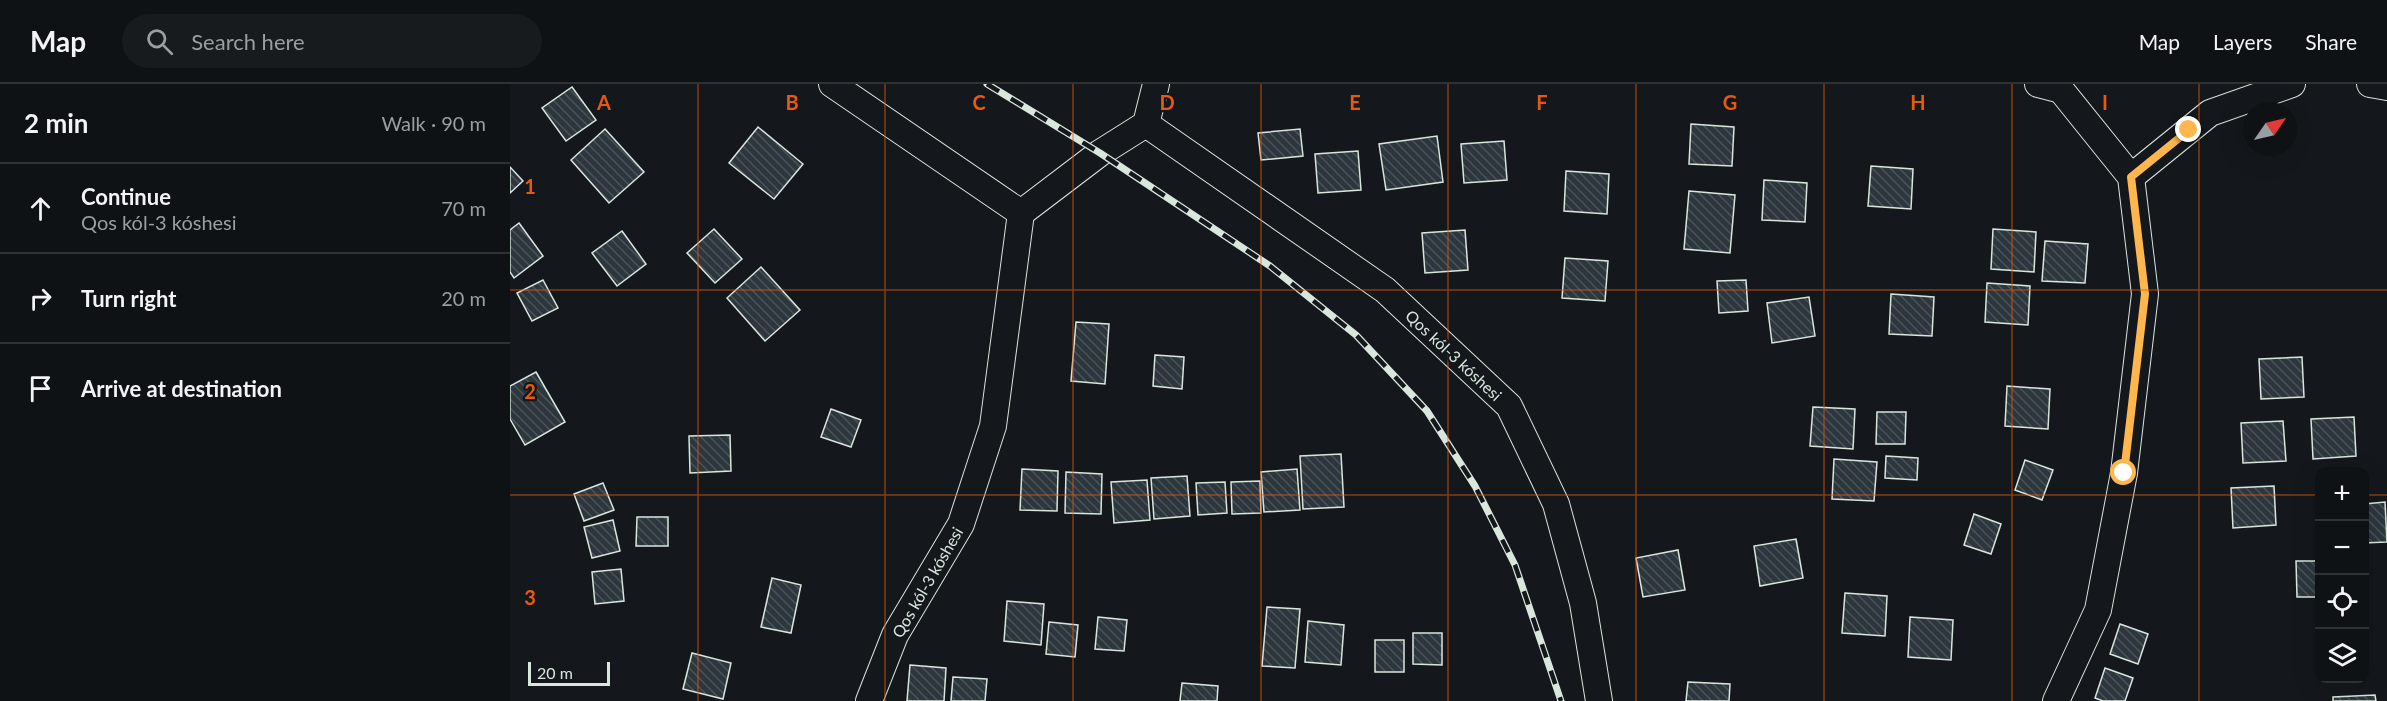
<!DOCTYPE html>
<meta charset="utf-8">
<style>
body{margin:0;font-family:Lato,sans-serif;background:#181b1e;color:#f1f3f6}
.controls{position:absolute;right:18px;bottom:18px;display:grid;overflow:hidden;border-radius:12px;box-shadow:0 6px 24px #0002}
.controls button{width:54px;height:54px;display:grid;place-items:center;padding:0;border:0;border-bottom:2px solid #2f3234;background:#0f1215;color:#f1f3f6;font:30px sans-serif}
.compass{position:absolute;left:1733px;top:18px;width:54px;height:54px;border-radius:50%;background:#0f1215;box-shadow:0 6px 24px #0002;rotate:56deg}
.scale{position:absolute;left:18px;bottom:15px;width:82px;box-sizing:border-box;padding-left:6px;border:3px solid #d8e6dc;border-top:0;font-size:16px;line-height:21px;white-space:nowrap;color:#d8e6dc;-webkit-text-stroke:4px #14181c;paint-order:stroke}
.stop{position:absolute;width:18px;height:18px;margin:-14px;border:4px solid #ffb74d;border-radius:50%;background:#fff}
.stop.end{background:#ffb74d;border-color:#fff;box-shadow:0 2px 6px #0008}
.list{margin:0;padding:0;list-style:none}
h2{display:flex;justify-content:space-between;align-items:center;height:78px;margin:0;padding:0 24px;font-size:26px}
h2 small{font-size:20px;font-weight:400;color:#9b9ea0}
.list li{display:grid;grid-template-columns:39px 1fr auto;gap:18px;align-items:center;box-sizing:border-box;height:90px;padding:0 24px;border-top:2px solid #2f3234}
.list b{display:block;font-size:22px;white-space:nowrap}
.list p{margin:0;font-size:20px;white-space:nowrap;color:#9b9ea0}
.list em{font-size:20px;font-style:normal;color:#9b9ea0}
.icon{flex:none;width:33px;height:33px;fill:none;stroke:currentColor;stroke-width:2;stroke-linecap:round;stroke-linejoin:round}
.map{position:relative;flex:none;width:1877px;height:617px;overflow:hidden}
header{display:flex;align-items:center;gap:36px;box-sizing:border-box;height:84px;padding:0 30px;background:#0f1215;border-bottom:2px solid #2f3234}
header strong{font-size:28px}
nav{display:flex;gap:33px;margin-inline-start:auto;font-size:21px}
.search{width:420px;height:54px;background:#181b1e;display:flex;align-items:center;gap:15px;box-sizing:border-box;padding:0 21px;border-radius:33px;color:#9b9ea0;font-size:22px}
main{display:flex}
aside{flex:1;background:#0f1215}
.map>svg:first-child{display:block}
.building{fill:url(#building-back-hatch);stroke:#d8e6dc;stroke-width:1.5}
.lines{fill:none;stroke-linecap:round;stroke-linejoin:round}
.minor-casing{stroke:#d8e6dc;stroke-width:28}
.minor{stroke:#14181c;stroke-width:26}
.rail-casing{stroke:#d8e6dc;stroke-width:7}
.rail{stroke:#14181c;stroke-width:4.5;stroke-dasharray:14;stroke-linecap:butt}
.route{stroke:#ffb74d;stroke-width:8}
.grid{fill:none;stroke:#e8590c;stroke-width:1.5;stroke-opacity:0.55}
.labels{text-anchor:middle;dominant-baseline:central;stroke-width:4.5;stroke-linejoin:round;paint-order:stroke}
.street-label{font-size:16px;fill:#d8e6dc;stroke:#14181c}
.grid-label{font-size:20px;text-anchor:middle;font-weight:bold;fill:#e8590c;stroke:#14181c;stroke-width:4.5;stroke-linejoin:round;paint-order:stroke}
</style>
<header>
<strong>Map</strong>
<div class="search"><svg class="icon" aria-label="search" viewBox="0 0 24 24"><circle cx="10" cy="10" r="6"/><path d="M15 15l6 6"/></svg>Search here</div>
<nav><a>Map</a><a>Layers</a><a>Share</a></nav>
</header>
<main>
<aside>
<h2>2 min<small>Walk · 90 m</small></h2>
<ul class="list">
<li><svg class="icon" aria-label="ahead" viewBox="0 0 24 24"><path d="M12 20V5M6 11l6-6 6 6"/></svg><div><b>Continue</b><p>Qos kól-3 kóshesi</p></div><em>70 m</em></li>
<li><svg class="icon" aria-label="right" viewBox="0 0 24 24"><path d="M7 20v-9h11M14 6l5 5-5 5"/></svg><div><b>Turn right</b></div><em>20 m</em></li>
<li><svg class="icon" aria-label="arrive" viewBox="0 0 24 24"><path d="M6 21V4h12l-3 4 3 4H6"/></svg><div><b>Arrive at destination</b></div></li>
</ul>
</aside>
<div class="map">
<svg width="1877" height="617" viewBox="0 0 1877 617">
<defs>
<pattern id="building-back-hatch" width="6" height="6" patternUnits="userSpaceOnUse" patternTransform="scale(1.5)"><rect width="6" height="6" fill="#2c363c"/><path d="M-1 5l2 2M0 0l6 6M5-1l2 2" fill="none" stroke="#4a5358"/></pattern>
</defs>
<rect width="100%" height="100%" fill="#14181c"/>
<g class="building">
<polygon points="62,3 86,36 56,57 32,24"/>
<polygon points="1181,40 1224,43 1222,82 1179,80"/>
<polygon points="248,43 293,80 264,115 219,79"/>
<polygon points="95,45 134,88 99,119 61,76"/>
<polygon points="790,45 793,72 751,76 748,49"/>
<polygon points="927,52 933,98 876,106 869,60"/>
<polygon points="994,57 997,96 954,99 951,60"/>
<polygon points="848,67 851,106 808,109 805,70"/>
<polygon points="1361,82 1403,85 1401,125 1358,122"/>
<polygon points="0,83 13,97 0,109"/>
<polygon points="1056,87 1099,90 1097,130 1054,127"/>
<polygon points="1254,96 1297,99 1295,138 1252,136"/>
<polygon points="1179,107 1225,111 1220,169 1174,165"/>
<polygon points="9,139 33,172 4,194 0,188 0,146"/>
<polygon points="204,145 232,175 205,199 177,169"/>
<polygon points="1483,145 1526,148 1524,188 1481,185"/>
<polygon points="955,146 958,186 915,189 912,149"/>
<polygon points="112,147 136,180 107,202 82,169"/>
<polygon points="1535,157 1578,160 1575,199 1532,197"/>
<polygon points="1055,174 1098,177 1095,217 1052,214"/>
<polygon points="251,183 290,226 255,257 217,214"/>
<polygon points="33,196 48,224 22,237 7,209"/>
<polygon points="1236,196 1238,227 1209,229 1207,197"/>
<polygon points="1477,199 1520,202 1518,241 1475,238"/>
<polygon points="1381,210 1424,213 1422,252 1379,250"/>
<polygon points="1299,213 1305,252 1262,259 1257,219"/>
<polygon points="566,238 599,240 595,300 561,297"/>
<polygon points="645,271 674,273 672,305 643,302"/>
<polygon points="1792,273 1794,313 1751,315 1749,275"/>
<polygon points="26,288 55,338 15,361 0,335 0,302"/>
<polygon points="1497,302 1540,305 1538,345 1495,342"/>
<polygon points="1303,323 1345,325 1343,365 1300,362"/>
<polygon points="321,325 351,336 341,363 311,353"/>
<polygon points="1367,328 1396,328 1395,360 1366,360"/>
<polygon points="1844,333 1846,372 1803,375 1801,335"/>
<polygon points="1773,337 1776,377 1733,379 1731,339"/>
<polygon points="220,351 221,387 180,389 179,352"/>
<polygon points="831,370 834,423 793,425 790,372"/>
<polygon points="1376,372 1408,374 1407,396 1375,394"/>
<polygon points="1324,375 1367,378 1364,417 1322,415"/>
<polygon points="1515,376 1543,386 1532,416 1505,406"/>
<polygon points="512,385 548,387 547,427 510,426"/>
<polygon points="787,385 790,426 754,428 751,388"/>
<polygon points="556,388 592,390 591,430 555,429"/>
<polygon points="677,392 680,432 644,435 641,394"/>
<polygon points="637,396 640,436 604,439 601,398"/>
<polygon points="750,397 751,429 722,430 721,398"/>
<polygon points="715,398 717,429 688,431 686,399"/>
<polygon points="93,399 104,426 74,437 64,410"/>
<polygon points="1764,402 1766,441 1723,444 1721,404"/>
<polygon points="1875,418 1877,458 1854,459 1854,420"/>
<polygon points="1464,430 1491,440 1481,470 1454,461"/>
<polygon points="127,433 158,433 158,462 126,462"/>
<polygon points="103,436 110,467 82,474 74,443"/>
<polygon points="1286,455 1293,494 1250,502 1244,462"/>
<polygon points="1168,466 1175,506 1133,513 1126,474"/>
<polygon points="1786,477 1810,477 1810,513 1787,513"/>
<polygon points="111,485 114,517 85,520 82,488"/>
<polygon points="262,494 291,501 281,549 251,543"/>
<polygon points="1335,509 1377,512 1375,552 1332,549"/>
<polygon points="497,517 534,520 531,561 494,557"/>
<polygon points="757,523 790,525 785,584 752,582"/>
<polygon points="588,533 617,536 614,567 585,565"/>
<polygon points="1400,533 1443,536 1441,576 1398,573"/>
<polygon points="798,537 834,541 831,581 795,578"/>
<polygon points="539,538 568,541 565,573 536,570"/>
<polygon points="1610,540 1638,550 1628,580 1600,570"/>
<polygon points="903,549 932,549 932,581 903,580"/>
<rect x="865" y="556" width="29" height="32"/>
<polygon points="182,569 221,579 213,615 173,605"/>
<polygon points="400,581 436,584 434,617 397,617"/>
<polygon points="1595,584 1623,594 1615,617 1593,617 1585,614"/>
<polygon points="443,593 477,595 475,617 441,617"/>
<polygon points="1178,598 1220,600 1219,617 1176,617"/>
<polygon points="672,599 708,602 707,617 670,617"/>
<polygon points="1865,611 1866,617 1823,617 1823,613"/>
</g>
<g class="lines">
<defs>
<g id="minor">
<polyline points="322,0 511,129"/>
<polyline points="1528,0 1551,6 1621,93 1635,210 1614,389 1588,526 1546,617"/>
<polyline points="1860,0 1877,3"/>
<polyline points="636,40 875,206 999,322 1046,420 1073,519 1089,617"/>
<polyline points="1621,93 1700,29 1782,0"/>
<polyline points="511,129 590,69 636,40 646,0"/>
<polyline points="359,617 385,551 451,440 483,342 511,129"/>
</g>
</defs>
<use href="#minor" class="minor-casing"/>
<use href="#minor" class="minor"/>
<defs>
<polyline id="rail" points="477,0 590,69 760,182 846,251 917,327 965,402 1005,481 1051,617"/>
</defs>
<use href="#rail" class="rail-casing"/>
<use href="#rail" class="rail"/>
</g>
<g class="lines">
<polyline class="route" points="1614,389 1635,210 1621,93 1679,46"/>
</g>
<path class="grid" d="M188,0V617M375,0V617M563,0V617M751,0V617M938,0V617M1126,0V617M1314,0V617M1502,0V617M1689,0V617M0,206H1877M0,411H1810M1854,411H1877"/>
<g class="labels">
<g class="street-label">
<text transform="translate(944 271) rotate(43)">Qos kól-3 kóshesi</text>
<text transform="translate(417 498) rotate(-60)">Qos kól-3 kóshesi</text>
</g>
</g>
<g class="grid-label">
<text x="94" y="26">A</text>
<text x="282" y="26">B</text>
<text x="469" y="26">C</text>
<text x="657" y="26">D</text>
<text x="845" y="26">E</text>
<text x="1032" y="26">F</text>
<text x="1220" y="26">G</text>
<text x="1408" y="26">H</text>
<text x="1595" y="26">I</text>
<text x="20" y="110">1</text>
<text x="20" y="315">2</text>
<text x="20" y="521">3</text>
</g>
</svg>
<div class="controls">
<button>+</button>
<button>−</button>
<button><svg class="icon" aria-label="locate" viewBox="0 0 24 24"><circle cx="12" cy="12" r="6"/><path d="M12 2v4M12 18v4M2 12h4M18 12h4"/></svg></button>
<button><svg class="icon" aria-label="layers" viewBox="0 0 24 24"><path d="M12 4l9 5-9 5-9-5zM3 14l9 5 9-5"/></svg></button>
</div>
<svg class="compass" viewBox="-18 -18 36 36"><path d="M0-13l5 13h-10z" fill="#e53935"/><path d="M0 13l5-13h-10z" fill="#9b9ea0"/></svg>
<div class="scale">20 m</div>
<div class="stop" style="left:1614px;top:389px"></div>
<div class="stop end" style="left:1679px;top:46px"></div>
</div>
</main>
